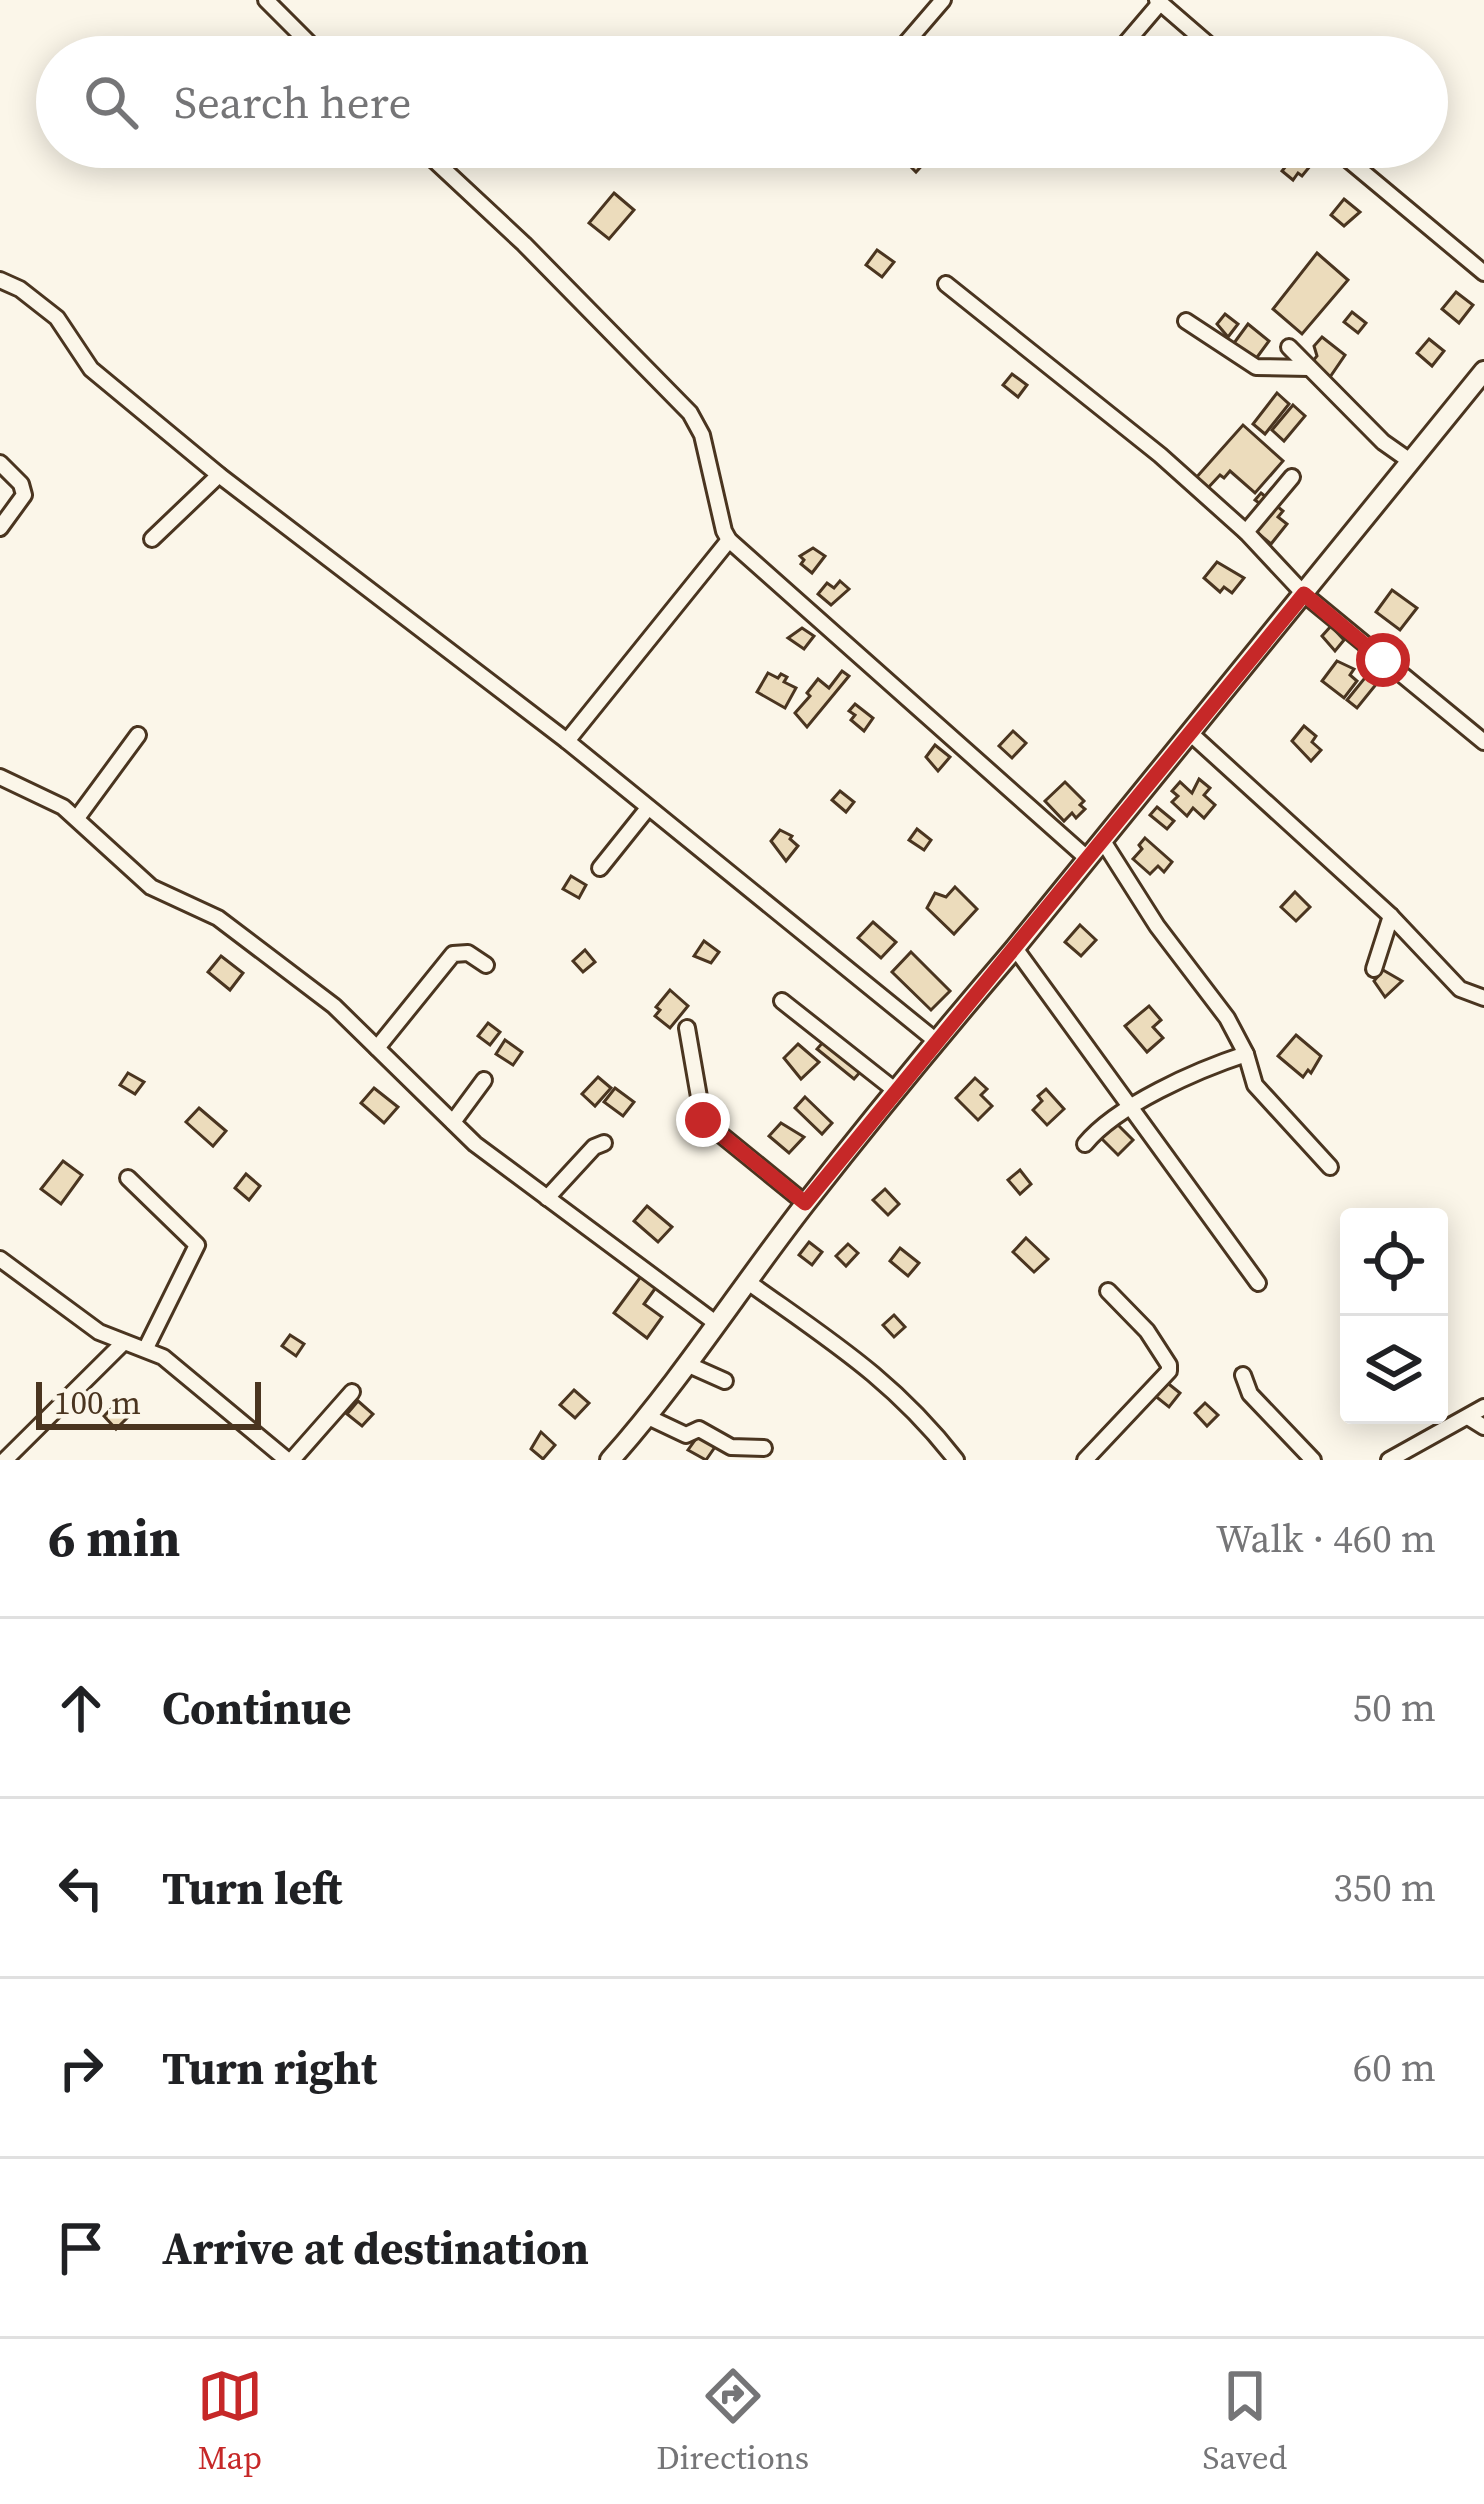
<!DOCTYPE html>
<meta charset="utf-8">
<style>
body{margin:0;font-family:"Source Serif 4",serif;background:#f2f2f2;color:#202124}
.controls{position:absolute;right:36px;bottom:36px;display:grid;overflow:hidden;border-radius:12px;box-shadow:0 6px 30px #0003}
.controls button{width:108px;height:108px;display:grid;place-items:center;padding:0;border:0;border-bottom:3px solid #e0e0e0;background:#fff;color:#202124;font:60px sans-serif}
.scale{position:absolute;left:36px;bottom:30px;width:225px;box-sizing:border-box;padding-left:12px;border:6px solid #4a3520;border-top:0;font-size:33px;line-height:42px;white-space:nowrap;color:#4a3520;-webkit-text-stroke:9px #fbf6e9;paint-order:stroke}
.stop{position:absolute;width:36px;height:36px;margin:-27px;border:9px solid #c62828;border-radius:50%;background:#fff}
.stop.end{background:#c62828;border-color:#fff;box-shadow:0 3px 12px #0008}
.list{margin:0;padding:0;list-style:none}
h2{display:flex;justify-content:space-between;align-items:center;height:156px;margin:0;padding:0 48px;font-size:51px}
h2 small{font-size:39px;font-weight:400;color:#757577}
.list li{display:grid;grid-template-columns:78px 1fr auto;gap:36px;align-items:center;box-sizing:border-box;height:180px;padding:0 48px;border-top:3px solid #e0e0e0}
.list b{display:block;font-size:45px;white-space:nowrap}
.list em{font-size:39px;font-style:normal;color:#757577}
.icon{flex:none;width:66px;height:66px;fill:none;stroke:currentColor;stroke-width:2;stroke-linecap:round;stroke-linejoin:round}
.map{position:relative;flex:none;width:1484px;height:1460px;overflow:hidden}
.search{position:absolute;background:#fff;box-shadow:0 6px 30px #0003;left:36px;right:36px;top:36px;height:132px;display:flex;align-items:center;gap:30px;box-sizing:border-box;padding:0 42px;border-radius:66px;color:#757577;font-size:45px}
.sheet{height:876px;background:#fff}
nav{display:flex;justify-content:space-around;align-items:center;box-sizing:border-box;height:168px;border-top:3px solid #e0e0e0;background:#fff;font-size:33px;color:#757577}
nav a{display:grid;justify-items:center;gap:6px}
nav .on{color:#c62828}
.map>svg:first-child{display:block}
.building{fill:#ecdcbc;stroke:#4a3520;stroke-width:3}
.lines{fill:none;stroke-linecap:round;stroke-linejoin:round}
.street-casing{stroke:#4a3520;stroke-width:20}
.secondary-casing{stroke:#4a3520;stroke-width:24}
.street{stroke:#fbf6e9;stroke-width:14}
.secondary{stroke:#fbf6e9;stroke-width:18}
.route{stroke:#c62828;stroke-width:15}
</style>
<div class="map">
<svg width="1484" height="1460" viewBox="0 0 1484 1460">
<rect width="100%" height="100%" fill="#fbf6e9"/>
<g class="building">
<polygon points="911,147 926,161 916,172 902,158"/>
<polygon points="1301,147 1311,147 1320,154 1302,176 1298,173 1293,180 1282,171"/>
<polygon points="614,193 634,210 609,239 589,223"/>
<polygon points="1344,199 1360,212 1344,226 1331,215"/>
<polygon points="877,250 894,262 882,277 866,265"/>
<polygon points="1317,253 1348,280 1302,334 1273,309"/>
<polygon points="1456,292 1473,305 1459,323 1442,309"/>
<polygon points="1352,312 1366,323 1358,333 1344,322"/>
<polygon points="1225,314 1238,324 1228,337 1217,324"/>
<polygon points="1248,324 1269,341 1255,360 1234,343"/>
<polygon points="1322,337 1345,355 1330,377 1312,362 1317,356 1314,346"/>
<polygon points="1429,339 1444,351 1432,366 1417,353"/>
<polygon points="1012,374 1027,385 1018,397 1003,385"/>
<polygon points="1277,393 1289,404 1265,434 1253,424"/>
<polygon points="1293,405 1305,416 1284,441 1272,430"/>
<polygon points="1243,425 1283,461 1255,493 1230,471 1224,478 1220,475 1206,490 1194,480"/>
<polygon points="1261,493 1283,511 1278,517 1287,524 1271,544 1248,525 1263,506 1255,500"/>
<polygon points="813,548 825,556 812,573 801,564 804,560 800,556"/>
<polygon points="1217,562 1244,578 1232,593 1224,587 1220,592 1204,578"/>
<polygon points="840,581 849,589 831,605 818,594 827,583 834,588"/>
<polygon points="1392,590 1417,608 1400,630 1376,612"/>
<polygon points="1331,626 1344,640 1335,651 1322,636"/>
<polygon points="802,628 814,636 804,649 788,638"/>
<polygon points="1337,661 1354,669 1350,675 1357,681 1344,698 1322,681"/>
<polygon points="842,671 849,676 807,727 795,713 810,696 807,693 818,679 829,688"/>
<polygon points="768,673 778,678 781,674 787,677 784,682 796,688 785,708 757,692"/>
<polygon points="1368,674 1378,682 1357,708 1347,700"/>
<polygon points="855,704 873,718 864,731 851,720 855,715 849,711"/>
<polygon points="1304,726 1316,736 1312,742 1321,750 1311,761 1292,741"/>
<polygon points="1013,731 1026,743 1012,758 999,746"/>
<polygon points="935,745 950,757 938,771 926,757"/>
<polygon points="1199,779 1210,788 1204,795 1215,805 1204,818 1193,808 1187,816 1172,802 1178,796 1172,791 1180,782 1192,793"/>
<polygon points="1065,782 1084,801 1080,805 1085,809 1076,818 1072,813 1064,821 1045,801"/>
<polygon points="840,791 854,802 846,812 832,800"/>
<polygon points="1157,807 1174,821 1167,829 1150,815"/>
<polygon points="917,829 931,840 924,850 909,840"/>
<polygon points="780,830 792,836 790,839 798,846 786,861 771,841"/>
<polygon points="1145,838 1172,862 1164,872 1158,866 1150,874 1133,859 1142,849 1139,845"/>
<polygon points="571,876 586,885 579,898 563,889"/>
<polygon points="955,887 977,909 954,934 927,908 935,893 946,897"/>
<polygon points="1295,892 1310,907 1296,921 1281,907"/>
<polygon points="873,922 896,942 881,958 858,938"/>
<polygon points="1080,925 1096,940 1081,956 1065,942"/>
<polygon points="704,941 719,952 711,963 694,956"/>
<polygon points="585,950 595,962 583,972 573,961"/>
<polygon points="911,952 950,991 931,1010 892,972"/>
<polygon points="221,956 243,973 230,990 208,972"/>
<polygon points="1383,970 1402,981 1385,997 1374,981"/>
<polygon points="670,990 688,1006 670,1028 655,1016 660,1010 656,1007"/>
<polygon points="1149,1006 1161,1020 1153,1027 1163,1038 1147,1052 1125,1026"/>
<polygon points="488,1023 500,1032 490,1045 478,1036"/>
<polygon points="1296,1035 1321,1056 1311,1073 1308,1070 1303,1077 1278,1056"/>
<polygon points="505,1040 522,1052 513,1065 496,1054"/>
<polygon points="825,1040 862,1070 854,1079 817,1049"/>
<polygon points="798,1044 819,1062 801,1079 784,1058"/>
<polygon points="128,1073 144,1082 135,1094 120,1085"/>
<polygon points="598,1077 611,1088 595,1106 582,1094"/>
<polygon points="975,1078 987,1089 981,1095 992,1106 978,1120 956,1098"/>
<polygon points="374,1088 398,1107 384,1123 361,1103"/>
<polygon points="615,1088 634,1102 623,1116 604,1102"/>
<polygon points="1046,1089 1064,1109 1047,1125 1033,1110 1042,1101 1038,1096"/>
<polygon points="805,1097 832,1123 822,1134 795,1108"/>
<polygon points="199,1108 226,1131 213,1146 186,1122"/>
<polygon points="1112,1119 1133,1140 1118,1155 1097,1134"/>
<polygon points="781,1123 804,1137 789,1153 769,1136"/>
<polygon points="63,1161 82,1175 61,1204 41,1189"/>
<polygon points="1020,1170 1031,1184 1020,1194 1008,1180"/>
<polygon points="246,1174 260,1186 249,1200 235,1188"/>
<polygon points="885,1189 899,1204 888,1215 873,1200"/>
<polygon points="647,1206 672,1227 658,1242 634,1221"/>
<polygon points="1026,1238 1048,1259 1034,1272 1013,1252"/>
<polygon points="809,1242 822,1252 812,1265 799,1255"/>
<polygon points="848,1244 858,1253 846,1266 836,1256"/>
<polygon points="900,1248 919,1263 908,1276 890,1261"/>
<polygon points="642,1275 657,1286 644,1304 662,1317 647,1338 614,1313"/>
<polygon points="894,1315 905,1327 894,1337 883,1325"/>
<polygon points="290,1335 304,1344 296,1356 282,1346"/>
<polygon points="1165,1381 1180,1393 1169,1407 1154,1395"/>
<polygon points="574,1390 589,1403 575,1418 560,1405"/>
<polygon points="358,1401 373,1414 362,1426 347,1414"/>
<polygon points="1205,1403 1218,1415 1207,1426 1195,1413"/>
<polygon points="115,1405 128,1417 116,1429 104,1416"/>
<polygon points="541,1432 555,1445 543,1459 531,1449"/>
<polygon points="698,1436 715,1447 706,1460 688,1450"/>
</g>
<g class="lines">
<defs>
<g id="street">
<polyline points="266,0 323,57"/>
<polyline points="1157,0 1223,57"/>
<polyline points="894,57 943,0"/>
<polyline points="1114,57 1160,3"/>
<polyline points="420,147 524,244 690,413 702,435 724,531 729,540 1088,859"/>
<polyline points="1333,147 1484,273"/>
<polyline points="0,280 20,289 57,318 91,369 219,475 567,741 935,1040"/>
<polyline points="946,284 1160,455 1246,532 1304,594 1484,742"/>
<polyline points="1186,321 1256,367 1309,368"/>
<polyline points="1289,347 1383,442 1410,461"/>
<polyline points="0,463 21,484 24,495 0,528"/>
<polyline points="1246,532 1292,477"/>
<polyline points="152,539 219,475"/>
<polyline points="1190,733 1391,916 1460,989 1484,998"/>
<polyline points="567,741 729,540"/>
<polyline points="0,777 63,807 151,887 218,918 334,1006 475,1144 717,1324"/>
<polyline points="77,818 138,735"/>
<polyline points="1103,841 1157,926 1227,1018 1246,1054 1255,1085 1330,1167"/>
<polyline points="600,868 648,808"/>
<polyline points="1015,948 1258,1283"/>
<polyline points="1374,969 1391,916"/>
<polyline points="782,1001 896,1091"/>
<polyline points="687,1028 703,1120 805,1203"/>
<polyline points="377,1048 453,954 468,953 486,965"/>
<polyline points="453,1122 484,1080"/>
<path d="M1085,1144C1117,1105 1197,1070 1246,1054"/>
<polyline points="128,1178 197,1245 146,1348"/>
<polyline points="547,1198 594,1147 604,1143"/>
<polyline points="0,1259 99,1332 163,1357 287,1460"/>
<path d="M748,1282C829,1340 894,1380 956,1460"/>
<polyline points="689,1365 725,1381"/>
<polyline points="1243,1375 1250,1394 1313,1460"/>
<polyline points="648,1417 686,1435 699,1429 731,1447 764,1448"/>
<polyline points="1468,1417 1484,1427"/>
<polyline points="5,1460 122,1344"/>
<polyline points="292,1460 352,1392"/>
<polyline points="1085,1460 1169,1371 1169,1365 1147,1331 1108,1291"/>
<polyline points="1389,1460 1484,1407"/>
</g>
<path id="secondary" d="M610,1460C682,1379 739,1289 805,1204C873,1117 943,1032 1015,948L1484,371"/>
</defs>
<use href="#street" class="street-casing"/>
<use href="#secondary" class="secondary-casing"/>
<use href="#street" class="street"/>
<use href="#secondary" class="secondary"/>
</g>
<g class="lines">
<polyline class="route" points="703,1120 805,1203 1304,594 1383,660"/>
</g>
</svg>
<div class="controls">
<button><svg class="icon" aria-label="locate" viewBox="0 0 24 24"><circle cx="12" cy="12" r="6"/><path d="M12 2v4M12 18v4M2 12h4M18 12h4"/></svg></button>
<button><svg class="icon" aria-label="layers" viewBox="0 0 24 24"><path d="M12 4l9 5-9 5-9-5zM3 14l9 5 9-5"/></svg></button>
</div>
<div class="scale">100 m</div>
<div class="stop" style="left:1383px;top:660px"></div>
<div class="stop end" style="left:703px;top:1120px"></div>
<div class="search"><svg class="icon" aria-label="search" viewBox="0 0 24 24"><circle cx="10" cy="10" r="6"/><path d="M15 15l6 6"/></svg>Search here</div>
</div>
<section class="sheet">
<h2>6 min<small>Walk · 460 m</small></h2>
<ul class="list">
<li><svg class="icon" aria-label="ahead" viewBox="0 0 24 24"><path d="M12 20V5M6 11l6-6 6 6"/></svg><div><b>Continue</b></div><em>50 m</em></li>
<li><svg class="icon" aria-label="left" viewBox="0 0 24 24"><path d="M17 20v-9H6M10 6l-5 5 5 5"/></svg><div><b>Turn left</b></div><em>350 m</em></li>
<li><svg class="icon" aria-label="right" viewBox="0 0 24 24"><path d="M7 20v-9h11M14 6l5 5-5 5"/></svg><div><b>Turn right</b></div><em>60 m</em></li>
<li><svg class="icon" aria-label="arrive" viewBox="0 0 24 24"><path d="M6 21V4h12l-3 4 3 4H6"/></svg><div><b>Arrive at destination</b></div></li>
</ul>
</section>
<nav>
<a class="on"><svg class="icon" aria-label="map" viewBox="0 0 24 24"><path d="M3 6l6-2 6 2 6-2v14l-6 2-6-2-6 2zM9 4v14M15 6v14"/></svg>Map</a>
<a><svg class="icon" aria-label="directions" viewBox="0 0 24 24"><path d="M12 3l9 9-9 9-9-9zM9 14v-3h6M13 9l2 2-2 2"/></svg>Directions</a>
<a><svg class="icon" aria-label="saved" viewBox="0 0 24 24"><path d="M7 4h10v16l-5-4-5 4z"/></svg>Saved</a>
</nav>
